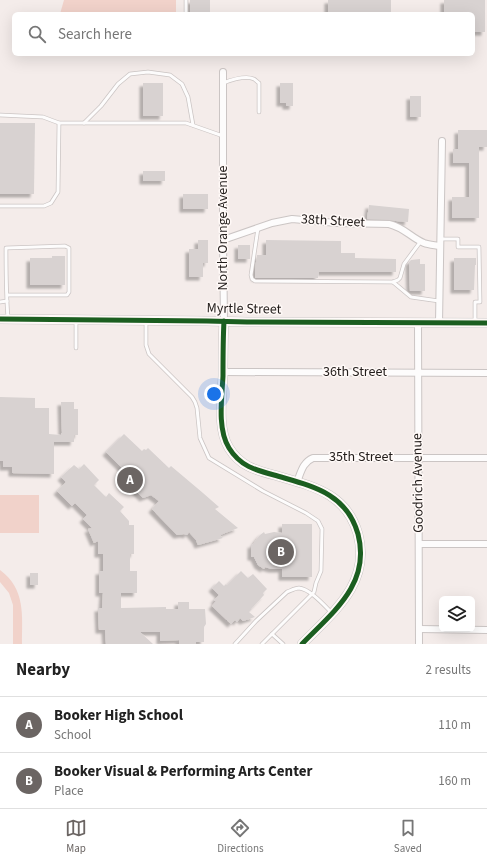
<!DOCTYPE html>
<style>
body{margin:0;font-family:"Source Sans 3",sans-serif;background:#f2f2f2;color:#222}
.controls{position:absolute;right:12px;bottom:12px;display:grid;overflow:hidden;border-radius:6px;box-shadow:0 4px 16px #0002}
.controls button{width:36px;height:36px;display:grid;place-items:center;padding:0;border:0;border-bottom:1px solid #e0e0e0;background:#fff;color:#222;font:20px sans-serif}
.you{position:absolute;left:214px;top:394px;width:14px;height:14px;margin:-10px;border:3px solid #fff;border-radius:50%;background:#1a73e8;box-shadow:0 0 0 6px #1a73e833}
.badge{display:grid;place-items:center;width:26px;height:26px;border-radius:50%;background:#6b6563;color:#fff;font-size:13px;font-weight:700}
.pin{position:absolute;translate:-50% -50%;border:2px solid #fff;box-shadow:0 1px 4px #0006}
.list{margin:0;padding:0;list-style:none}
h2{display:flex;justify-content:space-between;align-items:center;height:52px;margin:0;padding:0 16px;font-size:17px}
h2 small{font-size:13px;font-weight:400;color:#767676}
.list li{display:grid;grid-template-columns:26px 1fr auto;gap:12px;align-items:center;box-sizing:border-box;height:56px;padding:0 16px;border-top:1px solid #e0e0e0}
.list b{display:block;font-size:15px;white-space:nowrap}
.list p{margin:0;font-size:13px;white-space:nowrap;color:#767676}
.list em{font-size:13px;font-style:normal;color:#767676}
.icon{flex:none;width:22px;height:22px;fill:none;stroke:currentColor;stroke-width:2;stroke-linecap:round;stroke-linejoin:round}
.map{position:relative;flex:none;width:487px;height:644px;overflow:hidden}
.search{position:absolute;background:#fff;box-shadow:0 4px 16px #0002;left:12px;right:12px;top:12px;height:44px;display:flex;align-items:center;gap:10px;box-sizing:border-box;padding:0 14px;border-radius:6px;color:#767676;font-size:15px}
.sheet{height:164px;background:#fff}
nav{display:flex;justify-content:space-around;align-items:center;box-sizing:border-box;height:56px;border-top:1px solid #e0e0e0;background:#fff;font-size:11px;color:#767676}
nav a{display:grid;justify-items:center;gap:2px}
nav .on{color:#6b6563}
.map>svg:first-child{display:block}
.green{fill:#f1d2ca}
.building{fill:#d8d2d1;filter:url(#shadow)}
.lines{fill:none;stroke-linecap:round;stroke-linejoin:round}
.lane-casing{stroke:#cbc5c4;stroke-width:4.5}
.street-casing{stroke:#cbc5c4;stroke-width:8}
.secondary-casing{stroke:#cbc5c4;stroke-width:10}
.lane{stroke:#fdfcfc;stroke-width:3}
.street{stroke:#fdfcfc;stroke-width:6}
.secondary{stroke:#fdfcfc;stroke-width:9}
.cycleway-casing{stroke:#fff9f7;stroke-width:8}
.cycleway{stroke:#1b5e20;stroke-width:5}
.labels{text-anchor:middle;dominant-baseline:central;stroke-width:3;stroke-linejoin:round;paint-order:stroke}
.street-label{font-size:14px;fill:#211c1a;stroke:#fff9f7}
</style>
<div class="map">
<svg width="487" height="644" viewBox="0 0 487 644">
<defs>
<filter id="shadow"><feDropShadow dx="-3.5" dy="3.5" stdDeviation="1" flood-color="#0004"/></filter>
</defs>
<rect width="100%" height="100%" fill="#f4ecea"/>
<g class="green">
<polygon points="64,0 176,0 176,14 60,14"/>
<rect x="0" y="495" width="39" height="38"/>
<path d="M0,570C26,589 22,616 22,644H13V605L9,593L0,582Z"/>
</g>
<g class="building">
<rect x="190" y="0" width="20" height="14"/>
<rect x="328" y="0" width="63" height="14"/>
<polygon points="444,0 485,0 485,32 473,32 473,14 444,14"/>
<rect x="143" y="83" width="20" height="33"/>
<polygon points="280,83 293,83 293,106 286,106 286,103 280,103"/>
<rect x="410" y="96" width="11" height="21"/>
<polygon points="0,123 35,123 34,194 0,194"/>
<polygon points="458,130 487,130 487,147 479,147 479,218 452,218 452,197 469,197 469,163 453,163 453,149 458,149"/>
<rect x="143" y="171" width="22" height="10"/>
<rect x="183" y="194" width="25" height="15"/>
<polygon points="369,205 409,209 408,222 396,221 389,220 367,219"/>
<polygon points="198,240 208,240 208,263 203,263 203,277 189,277 189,249 198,249"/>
<polygon points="266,240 341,241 341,253 355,253 355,258 396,259 396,272 319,272 318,278 255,278 255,269 257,255 266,255"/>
<rect x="238" y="245" width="12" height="14"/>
<polygon points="52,256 65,256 65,285 30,285 30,258 52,258"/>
<polygon points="454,258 476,258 476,265 475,265 474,290 454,290"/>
<polygon points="420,259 420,264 425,264 425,291 410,291 409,262 411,260"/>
<polygon points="0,397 35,398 35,408 49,408 49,434 61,435 61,433 62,433 61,402 74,402 74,409 78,409 78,435 74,435 74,442 54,442 54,474 12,473 12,467 3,467 3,461 0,461"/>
<polygon points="124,434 142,451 144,449 146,450 148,448 169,468 171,466 203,493 219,507 215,509 238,528 220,535 223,538 198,545 196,540 189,532 187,535 184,534 177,535 152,509 159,501 151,495 143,498 120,475 125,471 106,452"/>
<polygon points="84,464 99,480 94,485 106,497 109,493 124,507 120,511 129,521 129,525 134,525 134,554 130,554 130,571 137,571 137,593 121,593 121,608 166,607 166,609 178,609 178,602 189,602 189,609 205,609 206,624 204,627 204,642 196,642 196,644 179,644 179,640 160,641 160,632 140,632 153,644 106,644 105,630 99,630 98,608 102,608 103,593 99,593 99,571 103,571 103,554 98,554 98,541 94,543 88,529 92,528 83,519 87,515 75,503 72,506 57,491 66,482 61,477 74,465 79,469"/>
<polygon points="282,524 312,524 312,577 282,577 282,569 272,569 265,567 264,569 258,565 254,557 251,557 251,544 253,545 256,540 260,535 264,532 265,534 274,532 282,533"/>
<polygon points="241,571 248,578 253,574 267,589 263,593 264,595 251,609 252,609 249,612 255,617 243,621 240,618 237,622 235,620 231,624 212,606 216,601 214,600 219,595 212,588 219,581 224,586 226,584 227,585"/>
<rect x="30" y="573" width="8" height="12"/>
</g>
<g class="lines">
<defs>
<g id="lane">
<polyline points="186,14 186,0"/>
<path d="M223,83C231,80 245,75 254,79C256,80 257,82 259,83V112"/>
<polyline points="0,115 43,117 59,123 186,123 223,136"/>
<polyline points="84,123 101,106 118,84 130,74 148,72 170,75 182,84 188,97 193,125"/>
<polyline points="0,206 44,206 51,203 58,192 59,123"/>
<polyline points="258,228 251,275 252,279 255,281 393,282 398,280 400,278 404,264 421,241"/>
<polyline points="440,239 458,239 458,247 479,247 480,302 475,302 475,321"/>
<polyline points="393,282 411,297 439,301"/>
<path d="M7,295H67L69,292V248L65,246L6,248C6,271 6,294 8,318"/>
<polyline points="0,302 7,301"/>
<polyline points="146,322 146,345 149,354 192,397 195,402 197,408 200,438 209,458 263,491 306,513 318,521 322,529 321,571 316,583 314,592 262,644"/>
<polyline points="76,348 76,322"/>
<polyline points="272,634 283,644"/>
<path d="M235,644L256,621L287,592C290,591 295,588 299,588C310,589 324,605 332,613"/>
</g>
<g id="street">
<polyline points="223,72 223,240 224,321"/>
<path d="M223,240L272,223L292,219L337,223L389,224C405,228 410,237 424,243C429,245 435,245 440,246"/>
<polyline points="418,322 419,644"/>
<polyline points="439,323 442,141"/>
<polyline points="223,372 487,373"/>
<path d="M297,482C301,472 303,462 313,458H487"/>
<polyline points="419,544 487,544"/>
<polyline points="419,629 487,630"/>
</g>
<g id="secondary">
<polyline points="0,319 207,321 247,322 487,323"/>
<path d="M224,321C223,339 223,358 223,376C222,397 217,429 229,448C240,466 255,470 274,475C311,486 346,492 358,534C371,584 333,612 302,644"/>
</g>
</defs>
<use href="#lane" class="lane-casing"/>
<use href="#street" class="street-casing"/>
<use href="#secondary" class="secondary-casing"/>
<use href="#lane" class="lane"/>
<use href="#street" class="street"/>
<use href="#secondary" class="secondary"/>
<defs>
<g id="cycleway">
<polyline points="0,319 207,321 247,322 487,323"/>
<path d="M224,321C223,339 223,358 223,376C222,397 217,429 229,448C240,466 255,470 274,475C311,486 346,492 358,534C371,584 333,612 302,644"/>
</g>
</defs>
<use href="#cycleway" class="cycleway-casing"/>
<use href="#cycleway" class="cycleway"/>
</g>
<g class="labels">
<g class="street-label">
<text transform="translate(333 221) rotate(3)">38th Street</text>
<text transform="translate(223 228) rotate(-90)">North Orange Avenue</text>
<text transform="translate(244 309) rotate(1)">Myrtle Street</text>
<text x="355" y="372">36th Street</text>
<text x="361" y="457">35th Street</text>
<text transform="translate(418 483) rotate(-91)">Goodrich Avenue</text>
</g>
</g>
</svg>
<div class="controls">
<button><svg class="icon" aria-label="layers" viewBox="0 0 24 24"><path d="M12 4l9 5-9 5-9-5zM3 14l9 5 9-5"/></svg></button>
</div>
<div class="you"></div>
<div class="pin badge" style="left:130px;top:480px">A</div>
<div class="pin badge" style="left:281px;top:552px">B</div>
<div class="search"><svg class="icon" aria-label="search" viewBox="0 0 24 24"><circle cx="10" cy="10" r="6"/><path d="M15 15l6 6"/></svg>Search here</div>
</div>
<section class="sheet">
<h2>Nearby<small>2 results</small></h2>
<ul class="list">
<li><span class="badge">A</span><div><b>Booker High School</b><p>School</p></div><em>110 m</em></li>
<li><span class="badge">B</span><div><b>Booker Visual &amp; Performing Arts Center</b><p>Place</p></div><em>160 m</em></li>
</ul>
</section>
<nav>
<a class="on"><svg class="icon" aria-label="map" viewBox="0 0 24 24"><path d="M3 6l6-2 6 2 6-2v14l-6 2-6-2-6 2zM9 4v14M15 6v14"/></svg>Map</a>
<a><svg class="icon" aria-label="directions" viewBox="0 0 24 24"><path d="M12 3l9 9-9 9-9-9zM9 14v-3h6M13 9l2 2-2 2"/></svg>Directions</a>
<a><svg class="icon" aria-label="saved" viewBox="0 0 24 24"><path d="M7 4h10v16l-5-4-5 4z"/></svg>Saved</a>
</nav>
